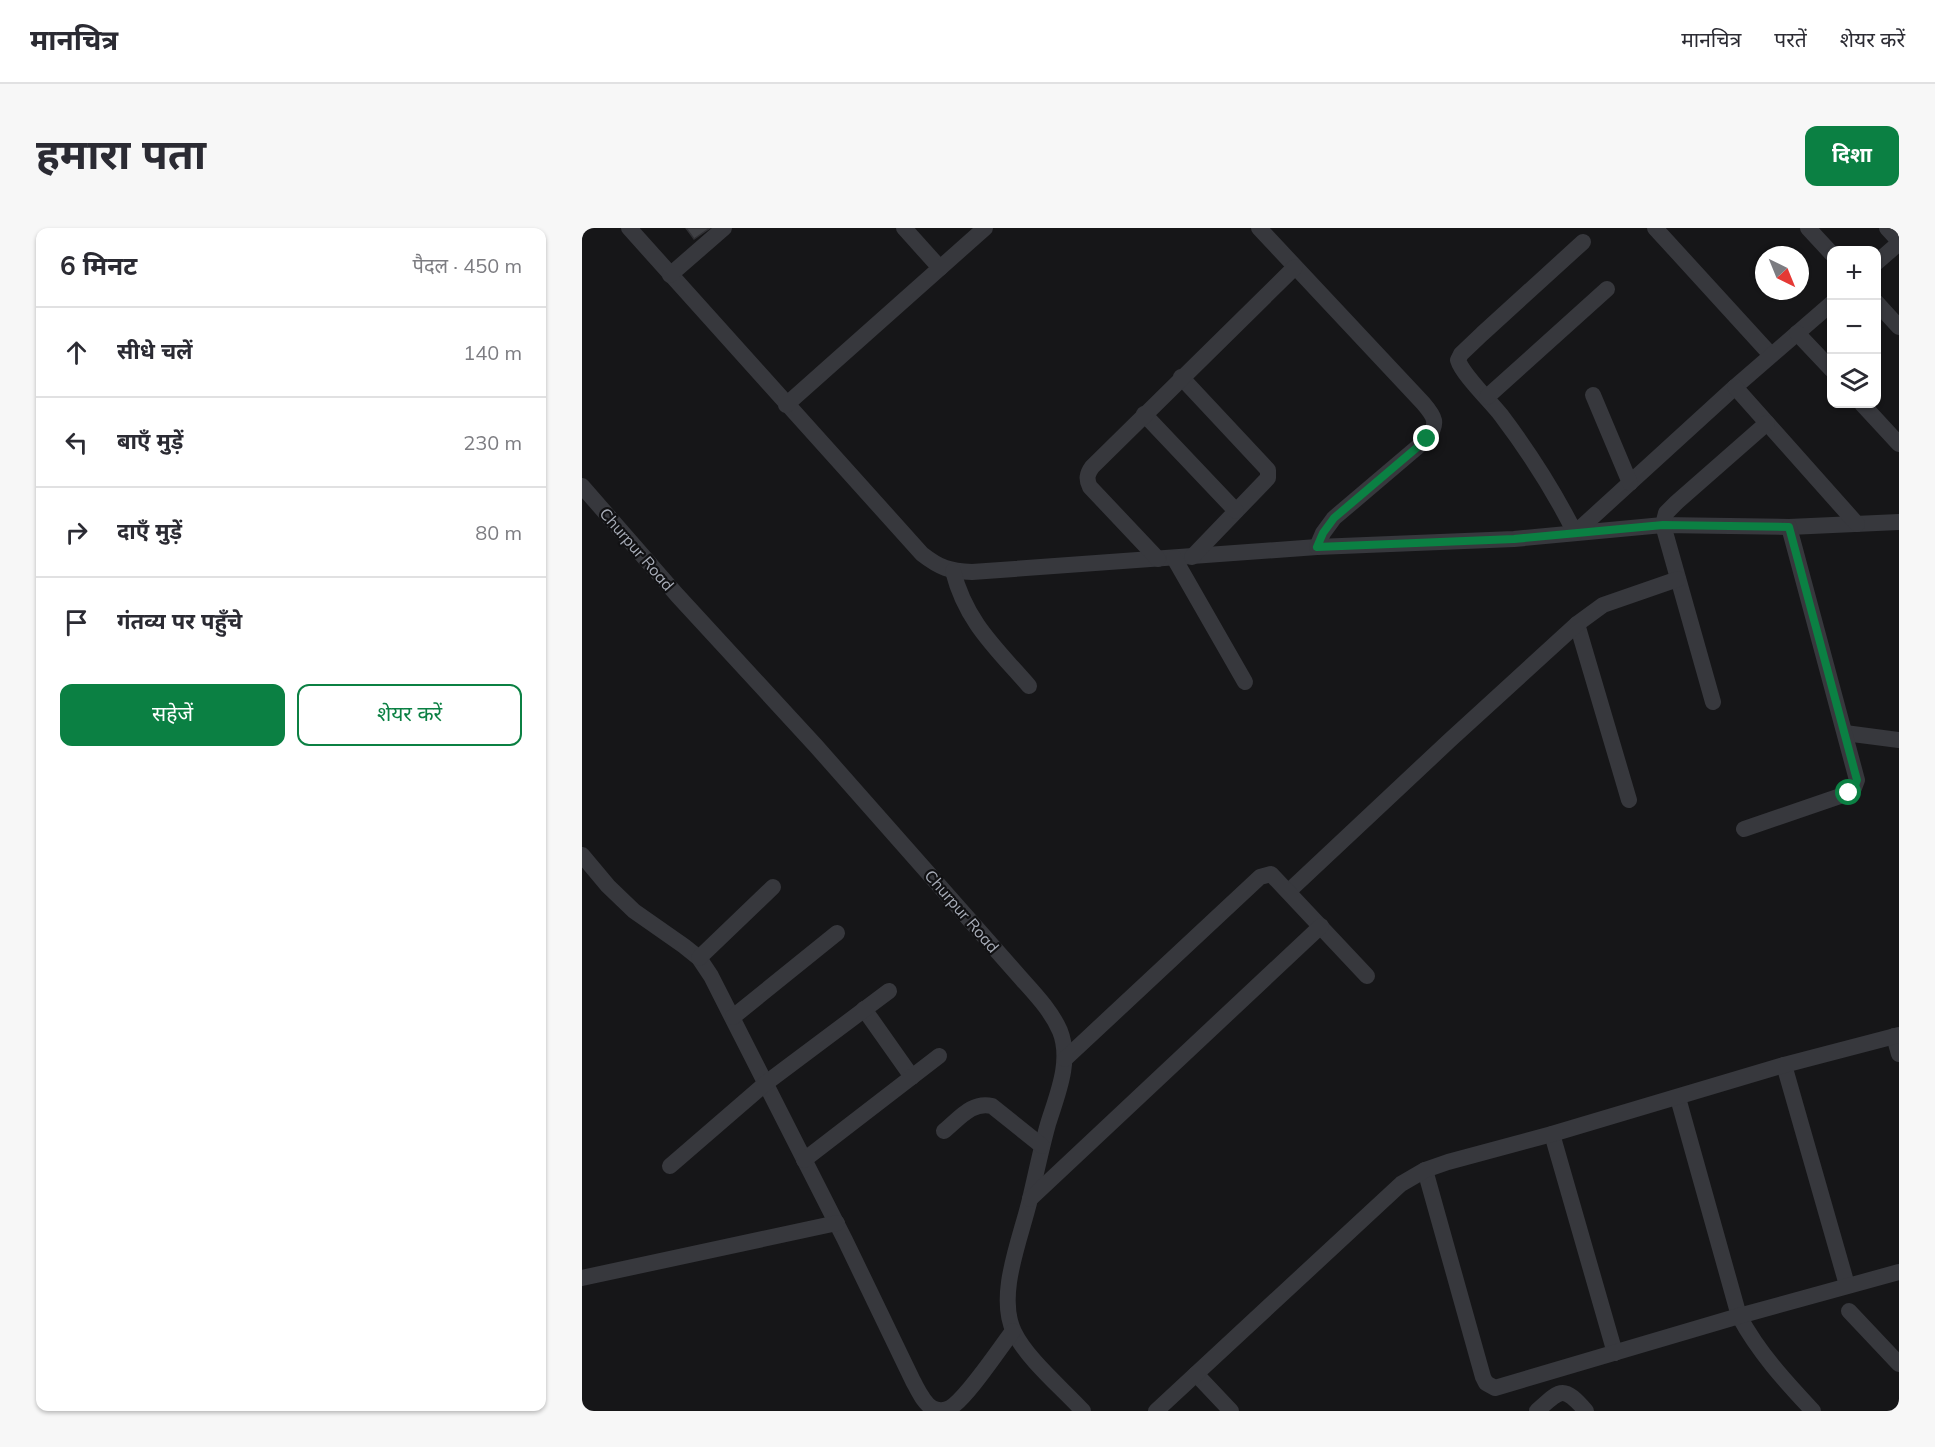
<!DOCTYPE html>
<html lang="hi">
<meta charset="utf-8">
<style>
body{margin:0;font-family:Mulish,"Noto Sans Devanagari",sans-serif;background:#f7f7f7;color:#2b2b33}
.controls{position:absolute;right:18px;top:18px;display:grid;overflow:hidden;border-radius:12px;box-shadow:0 2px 4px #0004}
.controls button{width:54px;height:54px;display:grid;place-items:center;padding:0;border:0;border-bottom:2px solid #e1e1e2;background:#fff;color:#2b2b33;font:30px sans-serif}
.compass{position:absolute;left:1173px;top:18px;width:54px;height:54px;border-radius:50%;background:#fff;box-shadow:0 2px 4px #0004;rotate:137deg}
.stop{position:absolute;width:18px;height:18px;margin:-14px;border:4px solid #0b8043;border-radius:50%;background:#fff}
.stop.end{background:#0b8043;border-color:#fff;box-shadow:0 2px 6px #0008}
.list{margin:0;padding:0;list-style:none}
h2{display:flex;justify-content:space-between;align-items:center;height:78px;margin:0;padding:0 24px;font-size:26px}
h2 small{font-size:20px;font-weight:400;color:#7c7c81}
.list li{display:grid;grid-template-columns:39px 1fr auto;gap:18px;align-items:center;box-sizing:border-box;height:90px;padding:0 24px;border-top:2px solid #e1e1e2}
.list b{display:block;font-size:22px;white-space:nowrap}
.list em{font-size:20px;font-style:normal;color:#7c7c81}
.actions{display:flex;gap:12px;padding:18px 24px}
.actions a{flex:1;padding:14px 0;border:2px solid #0b8043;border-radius:12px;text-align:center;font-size:21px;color:#0b8043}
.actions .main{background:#0b8043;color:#fff}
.icon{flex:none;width:33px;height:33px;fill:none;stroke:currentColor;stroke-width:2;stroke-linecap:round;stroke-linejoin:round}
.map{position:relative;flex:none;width:1317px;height:1183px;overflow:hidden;border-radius:12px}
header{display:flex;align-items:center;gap:36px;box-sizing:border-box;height:84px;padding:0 30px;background:#fff;border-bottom:2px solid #e1e1e2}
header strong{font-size:28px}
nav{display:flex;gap:33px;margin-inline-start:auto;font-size:21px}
.intro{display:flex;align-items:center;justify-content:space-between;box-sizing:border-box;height:144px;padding:0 36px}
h1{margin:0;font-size:42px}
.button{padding:15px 27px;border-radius:12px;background:#0b8043;color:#fff;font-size:21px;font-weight:700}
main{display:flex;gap:36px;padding:0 36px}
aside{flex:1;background:#fff;border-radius:12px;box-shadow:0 2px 4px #0004}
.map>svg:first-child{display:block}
.building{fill:#404145;stroke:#303034;stroke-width:1.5}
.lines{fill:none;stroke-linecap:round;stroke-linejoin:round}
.minor{stroke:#37383d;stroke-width:16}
.route{stroke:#0b8043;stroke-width:8}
.labels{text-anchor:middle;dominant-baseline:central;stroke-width:4.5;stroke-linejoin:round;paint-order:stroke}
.street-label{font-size:16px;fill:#a8adb8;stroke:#111113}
</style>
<header>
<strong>मानचित्र</strong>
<nav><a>मानचित्र</a><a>परतें</a><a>शेयर करें</a></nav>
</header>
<div class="intro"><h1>हमारा पता</h1><a class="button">दिशा</a></div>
<main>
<aside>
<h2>6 मिनट<small>पैदल · 450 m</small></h2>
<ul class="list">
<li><svg class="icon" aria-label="ahead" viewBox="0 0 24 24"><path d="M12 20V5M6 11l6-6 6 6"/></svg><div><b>सीधे चलें</b></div><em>140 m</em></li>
<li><svg class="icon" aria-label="left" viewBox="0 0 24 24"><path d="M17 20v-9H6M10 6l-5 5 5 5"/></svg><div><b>बाएँ मुड़ें</b></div><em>230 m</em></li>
<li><svg class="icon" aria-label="right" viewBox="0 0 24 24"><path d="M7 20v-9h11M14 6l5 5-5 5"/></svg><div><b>दाएँ मुड़ें</b></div><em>80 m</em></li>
<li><svg class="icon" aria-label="arrive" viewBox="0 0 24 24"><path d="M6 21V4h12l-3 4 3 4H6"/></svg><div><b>गंतव्य पर पहुँचे</b></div></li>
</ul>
<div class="actions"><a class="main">सहेजें</a><a>शेयर करें</a></div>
</aside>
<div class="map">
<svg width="1317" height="1183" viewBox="0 0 1317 1183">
<rect width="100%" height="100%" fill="#161618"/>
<polygon class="building" points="104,0 128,0 112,11"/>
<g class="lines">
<g class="minor">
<path d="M47,0L340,326C358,340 367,343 390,344L735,319L932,311L1081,297L1207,299L1317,294"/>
<polyline points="322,0 358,40"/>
<path d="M677,0L841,175C853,189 857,195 845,211L752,290L741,305L735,319"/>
<polyline points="1073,0 1189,127"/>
<polyline points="1226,0 1250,26"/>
<polyline points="1305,0 1317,13"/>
<path d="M1001,14L900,106L879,126L876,132C880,146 908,173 919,187C947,224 972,263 993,305L1153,159L1250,75"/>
<polyline points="1294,35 1317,15"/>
<polyline points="88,47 142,0"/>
<polyline points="1294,74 1317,99"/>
<polyline points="1215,105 1250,142"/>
<polyline points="599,149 686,242 686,250 610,329"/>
<polyline points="1153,159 1275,296"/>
<polyline points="1011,167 1048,255"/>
<polyline points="905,169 1025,61"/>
<polyline points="1280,176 1317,216"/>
<polyline points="204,177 403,0"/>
<polyline points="562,186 654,283"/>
<path d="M0,258L95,367L234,518L437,748C452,765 469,782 478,803C490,833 475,867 466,896C459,921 454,946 448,971C439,1010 414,1067 432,1104C445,1131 480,1160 501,1183"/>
<polyline points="592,330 663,454"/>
<path d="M576,331L508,259C504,251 505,246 510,239L713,39"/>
<path d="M371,343C384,394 414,420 447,458"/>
<polyline points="995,396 1047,572"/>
<polyline points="1131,474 1081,297 1084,285 1095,274 1185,195"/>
<polyline points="1263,505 1317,512"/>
<polyline points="1162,601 1267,565 1272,560 1275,552 1207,299"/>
<path d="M0,627L26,658L52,683L102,718L117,730L129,748L263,1012L331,1153C336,1162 341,1174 350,1180C356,1183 362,1183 368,1180C385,1170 417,1121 431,1103"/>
<polyline points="707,663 868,512 995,396 1021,377 1096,351"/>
<polyline points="117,730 191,659"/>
<polyline points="282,781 330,849"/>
<polyline points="151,789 255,705"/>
<polyline points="1312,808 1317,826"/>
<polyline points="483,831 678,649 689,646 785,748"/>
<polyline points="1202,837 1265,1057"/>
<path d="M1096,870L1157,1088C1177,1125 1203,1153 1231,1183"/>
<path d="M362,903C377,891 390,873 410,878L460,918"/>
<polyline points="970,906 1033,1125"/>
<polyline points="222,932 357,828"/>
<polyline points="88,938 184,855 307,763"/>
<polyline points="843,942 901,1149 904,1155 913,1160 1157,1088 1317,1044"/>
<polyline points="448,971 739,698"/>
<polyline points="0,1050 255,995"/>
<polyline points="1267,1083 1317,1136"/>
<polyline points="614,1146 649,1183"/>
<polyline points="574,1183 819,956 843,942 866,934 970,906 1202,837 1317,807"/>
<path d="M955,1183C979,1161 981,1157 1004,1183"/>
</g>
</g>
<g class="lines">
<polyline class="route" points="845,211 752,290 741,305 735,319 932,311 1081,297 1207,299 1275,552 1272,560 1267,565"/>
</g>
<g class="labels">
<g class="street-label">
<text transform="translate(55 321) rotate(49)">Churpur Road</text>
<text transform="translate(380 683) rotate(49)">Churpur Road</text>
</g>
</g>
</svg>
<div class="controls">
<button>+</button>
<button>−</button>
<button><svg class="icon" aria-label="layers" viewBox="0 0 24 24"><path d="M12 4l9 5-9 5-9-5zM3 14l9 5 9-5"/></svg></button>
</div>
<svg class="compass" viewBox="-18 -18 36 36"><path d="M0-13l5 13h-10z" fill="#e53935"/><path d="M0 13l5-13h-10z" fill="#7c7c81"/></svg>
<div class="stop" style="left:1267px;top:565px"></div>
<div class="stop end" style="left:845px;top:211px"></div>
</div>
</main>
